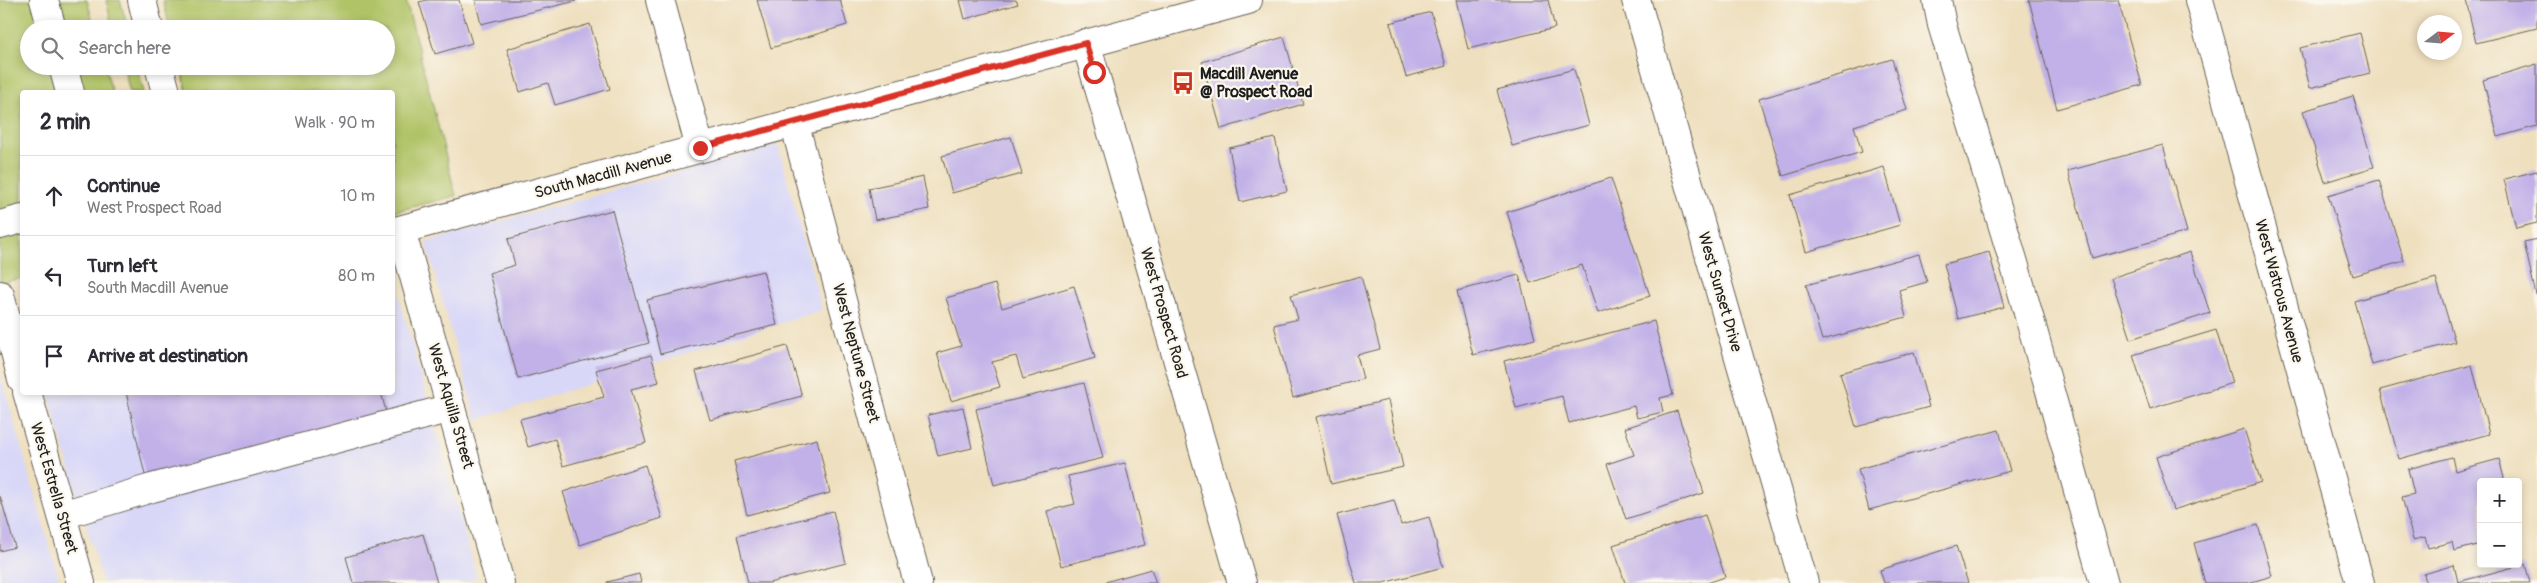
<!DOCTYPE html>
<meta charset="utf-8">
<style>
body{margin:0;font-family:Pangolin,sans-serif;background:#f7f7f7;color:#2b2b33}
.controls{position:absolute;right:15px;bottom:15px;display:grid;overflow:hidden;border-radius:5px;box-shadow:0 2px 8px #0003}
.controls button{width:45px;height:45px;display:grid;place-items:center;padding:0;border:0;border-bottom:1px solid #e1e1e2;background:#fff;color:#2b2b33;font:25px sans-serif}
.compass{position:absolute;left:2417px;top:15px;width:45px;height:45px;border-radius:50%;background:#fff;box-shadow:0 2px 8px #0003;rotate:74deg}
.stop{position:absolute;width:15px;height:15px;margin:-11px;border:4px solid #d93025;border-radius:50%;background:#fff}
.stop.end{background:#d93025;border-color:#fff;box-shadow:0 1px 5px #0008}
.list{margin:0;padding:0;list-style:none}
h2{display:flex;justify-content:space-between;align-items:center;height:65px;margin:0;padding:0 20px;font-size:21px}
h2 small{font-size:16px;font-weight:400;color:#7c7c81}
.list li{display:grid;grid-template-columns:32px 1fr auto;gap:15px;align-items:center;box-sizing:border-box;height:80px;padding:0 20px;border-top:1px solid #e1e1e2}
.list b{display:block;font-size:19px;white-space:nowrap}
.list p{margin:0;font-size:16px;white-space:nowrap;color:#7c7c81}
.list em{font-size:16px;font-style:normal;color:#7c7c81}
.icon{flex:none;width:28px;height:28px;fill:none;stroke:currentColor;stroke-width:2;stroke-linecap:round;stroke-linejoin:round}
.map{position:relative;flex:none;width:2537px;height:583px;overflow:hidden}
.search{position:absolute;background:#fff;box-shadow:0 2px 8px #0003;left:20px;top:20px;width:375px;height:55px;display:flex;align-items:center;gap:12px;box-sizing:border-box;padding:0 18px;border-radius:28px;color:#7c7c81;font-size:19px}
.panel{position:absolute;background:#fff;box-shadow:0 2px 8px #0003;left:20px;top:90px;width:375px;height:305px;border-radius:5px}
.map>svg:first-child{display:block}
.built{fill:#d8d7f8}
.green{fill:#b0c366;stroke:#667041}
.building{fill:#c1b1e8}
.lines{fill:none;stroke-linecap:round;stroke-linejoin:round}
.minor-casing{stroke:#666055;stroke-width:30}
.minor{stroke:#fff;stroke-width:28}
.route{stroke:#d93025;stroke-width:6}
.labels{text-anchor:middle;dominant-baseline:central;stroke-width:4.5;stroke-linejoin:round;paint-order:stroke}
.poi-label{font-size:16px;font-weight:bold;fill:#1c1c1c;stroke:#fbf7ec;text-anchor:start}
.street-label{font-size:16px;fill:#1c1c1c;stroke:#fbf7ec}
</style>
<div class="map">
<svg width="2537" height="583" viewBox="0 0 2537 583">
<rect width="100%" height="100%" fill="#fbf7ec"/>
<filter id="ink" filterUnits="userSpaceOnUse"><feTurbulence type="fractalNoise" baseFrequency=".02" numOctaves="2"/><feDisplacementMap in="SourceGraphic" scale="10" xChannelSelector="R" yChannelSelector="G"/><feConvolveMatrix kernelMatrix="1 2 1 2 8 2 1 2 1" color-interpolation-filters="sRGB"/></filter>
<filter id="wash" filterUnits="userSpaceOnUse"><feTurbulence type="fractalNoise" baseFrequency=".0096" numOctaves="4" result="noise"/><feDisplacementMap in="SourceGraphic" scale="20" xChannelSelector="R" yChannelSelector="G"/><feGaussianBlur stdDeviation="1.12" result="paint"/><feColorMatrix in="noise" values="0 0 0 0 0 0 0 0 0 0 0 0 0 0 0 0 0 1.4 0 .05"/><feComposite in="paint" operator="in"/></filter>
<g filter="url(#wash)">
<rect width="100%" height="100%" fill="#eedfbe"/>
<g class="built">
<polygon points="778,145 822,310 476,420 426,242"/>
<polygon points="393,275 477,578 461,583 103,583 48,393 392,392"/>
<polygon points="0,373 60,583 0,583"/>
</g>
<g class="green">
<polygon points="0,0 87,0 95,29 29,29 29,66 105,66 112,92 22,92 22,278 0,283"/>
<polygon points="106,0 120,0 128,29 113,29"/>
<polygon points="163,0 406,0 456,196 393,212 392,92 187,92 180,66 386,66 386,29 170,29"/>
<polygon points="123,66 137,66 144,92 130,92"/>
</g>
<g id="blocks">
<g class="building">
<polygon points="427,0 459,0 472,43 435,54 419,2"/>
<polygon points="475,0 576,0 576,1 481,24"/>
<polygon points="757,0 840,0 847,25 771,48"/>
<polygon points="960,0 1016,0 1018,4 965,19"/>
<polygon points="1456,0 1548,0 1555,28 1468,49"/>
<polygon points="2029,0 2118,0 2142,85 2057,109"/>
<polygon points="2466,0 2537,0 2537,28 2476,43"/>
<polygon points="1431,12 1446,66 1406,77 1390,23"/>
<polygon points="590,24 610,89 555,105 548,83 520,92 507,49"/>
<polygon points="2360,33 2370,73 2310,88 2300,48"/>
<polygon points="1284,37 1303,104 1221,129 1202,62"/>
<polygon points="1892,59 1907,110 1854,126 1862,152 1783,176 1759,99"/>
<polygon points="2537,64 2537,126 2498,137 2483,80"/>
<polygon points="1574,69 1589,125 1512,146 1497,90"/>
<polygon points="2353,96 2374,167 2325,182 2303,111"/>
<polygon points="1011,137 1022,174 952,193 942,156"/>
<polygon points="1275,138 1287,191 1240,202 1229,148"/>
<polygon points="2163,145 2187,232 2092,258 2068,171"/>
<polygon points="1884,167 1900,225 1806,252 1790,195"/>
<polygon points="2537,171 2537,223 2516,228 2504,179"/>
<polygon points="923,177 929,209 875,220 869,188"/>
<polygon points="1611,178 1650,296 1598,313 1582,265 1530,283 1507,212"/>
<polygon points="2379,180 2404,261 2353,276 2328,195"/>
<polygon points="612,210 649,343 518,379 489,273 515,265 508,239"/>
<polygon points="2537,239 2537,295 2536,295 2524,242"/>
<polygon points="1989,252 2004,307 1958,319 1944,264"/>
<polygon points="2190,252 2210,313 2131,339 2111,278"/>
<polygon points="1919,254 1927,282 1899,290 1906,317 1822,340 1806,285"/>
<polygon points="763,271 777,325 660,354 647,300"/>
<polygon points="1519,275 1535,339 1473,355 1457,291"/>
<polygon points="1361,276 1380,349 1357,355 1363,379 1293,398 1274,325 1298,319 1291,295"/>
<polygon points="2436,278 2455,342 2372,365 2354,301"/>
<polygon points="995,284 1002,308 1074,286 1095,358 1023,379 1016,356 992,362 1000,387 951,401 937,353 961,346 946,298"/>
<polygon points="1654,321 1673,395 1660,398 1663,412 1637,418 1634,406 1569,423 1562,396 1516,408 1504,361"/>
<polygon points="2216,330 2232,383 2150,409 2133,355"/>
<polygon points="787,346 802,396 710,420 696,371"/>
<polygon points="1914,352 1929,407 1856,427 1840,373"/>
<polygon points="651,355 659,382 631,389 646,443 563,466 555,439 528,447 520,419 604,397 596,370"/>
<polygon points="2472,365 2489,434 2399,459 2380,390"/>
<polygon points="1084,383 1103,458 994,485 976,409"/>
<polygon points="126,392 381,392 387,416 145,475"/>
<polygon points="1388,400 1403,467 1331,484 1316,417"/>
<polygon points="963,407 972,448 938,456 928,415"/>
<polygon points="1677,411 1704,493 1626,519 1607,464 1634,455 1625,428"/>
<polygon points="2244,429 2261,482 2173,510 2156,457"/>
<polygon points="1999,430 2010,471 1869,510 1858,469"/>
<polygon points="817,439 830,493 747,515 734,461"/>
<polygon points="2452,457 2455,471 2499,459 2505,482 2481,482 2481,544 2454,551 2452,542 2428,548 2425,537 2413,540 2402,497 2414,494 2408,469"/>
<polygon points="1125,463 1145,545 1061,566 1047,511 1075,504 1068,476"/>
<polygon points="645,465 662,518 580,545 563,492"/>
<polygon points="0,496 15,547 0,551"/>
<polygon points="1394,500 1401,525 1429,517 1443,567 1383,583 1356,583 1337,515"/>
<polygon points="833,511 846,563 769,583 748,583 737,536"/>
<polygon points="1705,515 1725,577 1707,583 1625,583 1613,545"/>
<polygon points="2258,525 2272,576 2248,583 2205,583 2194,543"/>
<polygon points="423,534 437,583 353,583 346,557"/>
<polygon points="1956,546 1968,583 1884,583 1880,570"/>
<polygon points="2525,564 2530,583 2426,583 2424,574 2454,565 2458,582"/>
<polygon points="1151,569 1156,583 1105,583 1105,582"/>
<polygon points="639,574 641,583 607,583 607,582"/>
</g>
</g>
</g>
<g filter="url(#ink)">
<use href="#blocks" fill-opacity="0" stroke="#666055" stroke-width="1"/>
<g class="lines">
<defs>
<g id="minor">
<polyline points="44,0 52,29"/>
<polyline points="142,0 149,29"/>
<polyline points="660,0 700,148"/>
<polyline points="1636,0 1804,583"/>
<polyline points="1937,0 1942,25 2014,263 2104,583"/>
<polyline points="2199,0 2360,583"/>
<polyline points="1086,43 1242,583"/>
<polyline points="63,66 70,92"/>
<polyline points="159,66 166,92"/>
<polyline points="794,122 918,583"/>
<polyline points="0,225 22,219"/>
<polyline points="401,230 500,583"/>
<polyline points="392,232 1248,0"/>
<polyline points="0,295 22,379"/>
<polyline points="27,392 81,583"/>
<polyline points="62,515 152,488 451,408"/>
</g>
</defs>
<use href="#minor" class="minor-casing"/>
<use href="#minor" class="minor"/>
</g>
</g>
<g class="lines" filter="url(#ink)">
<polyline class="route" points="700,148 1086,43 1094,72"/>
</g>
<defs>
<symbol id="bus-bare" viewBox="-9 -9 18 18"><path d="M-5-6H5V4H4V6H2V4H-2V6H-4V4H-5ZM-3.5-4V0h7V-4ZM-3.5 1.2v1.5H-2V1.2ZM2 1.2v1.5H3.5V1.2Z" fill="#c8321e" stroke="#fbf7ec" stroke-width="2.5" paint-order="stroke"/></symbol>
</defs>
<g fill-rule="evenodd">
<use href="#bus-bare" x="1167" y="67" width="32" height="32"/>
</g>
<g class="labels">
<g class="poi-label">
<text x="1200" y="74">Macdill Avenue<tspan x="1200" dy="18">@ Prospect Road</tspan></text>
</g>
<g class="street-label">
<text transform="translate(603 175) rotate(-15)">South Macdill Avenue</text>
<text transform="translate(2279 291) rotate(75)">West Watrous Avenue</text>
<text transform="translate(1720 292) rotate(74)">West Sunset Drive</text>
<text transform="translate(1164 313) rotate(74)">West Prospect Road</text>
<text transform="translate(856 353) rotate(75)">West Neptune Street</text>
<text transform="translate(451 406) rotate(74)">West Aquilla Street</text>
<text transform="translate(54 488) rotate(74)">West Estrella Street</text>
</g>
</g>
</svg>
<div class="controls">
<button>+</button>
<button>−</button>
</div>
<svg class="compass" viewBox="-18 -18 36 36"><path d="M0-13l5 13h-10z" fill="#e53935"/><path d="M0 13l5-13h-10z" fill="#7c7c81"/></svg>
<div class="stop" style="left:1094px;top:72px"></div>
<div class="stop end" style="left:700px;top:148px"></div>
<div class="search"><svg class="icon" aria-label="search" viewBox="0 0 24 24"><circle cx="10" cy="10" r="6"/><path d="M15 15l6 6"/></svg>Search here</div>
<section class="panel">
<h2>2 min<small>Walk · 90 m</small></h2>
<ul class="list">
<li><svg class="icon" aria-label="ahead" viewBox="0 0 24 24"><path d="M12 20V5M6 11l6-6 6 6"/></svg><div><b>Continue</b><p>West Prospect Road</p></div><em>10 m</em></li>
<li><svg class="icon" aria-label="left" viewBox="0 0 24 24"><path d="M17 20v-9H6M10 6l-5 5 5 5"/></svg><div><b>Turn left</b><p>South Macdill Avenue</p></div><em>80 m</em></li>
<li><svg class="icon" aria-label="arrive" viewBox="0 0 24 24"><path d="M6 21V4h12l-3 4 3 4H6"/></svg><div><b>Arrive at destination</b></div></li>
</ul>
</section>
</div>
